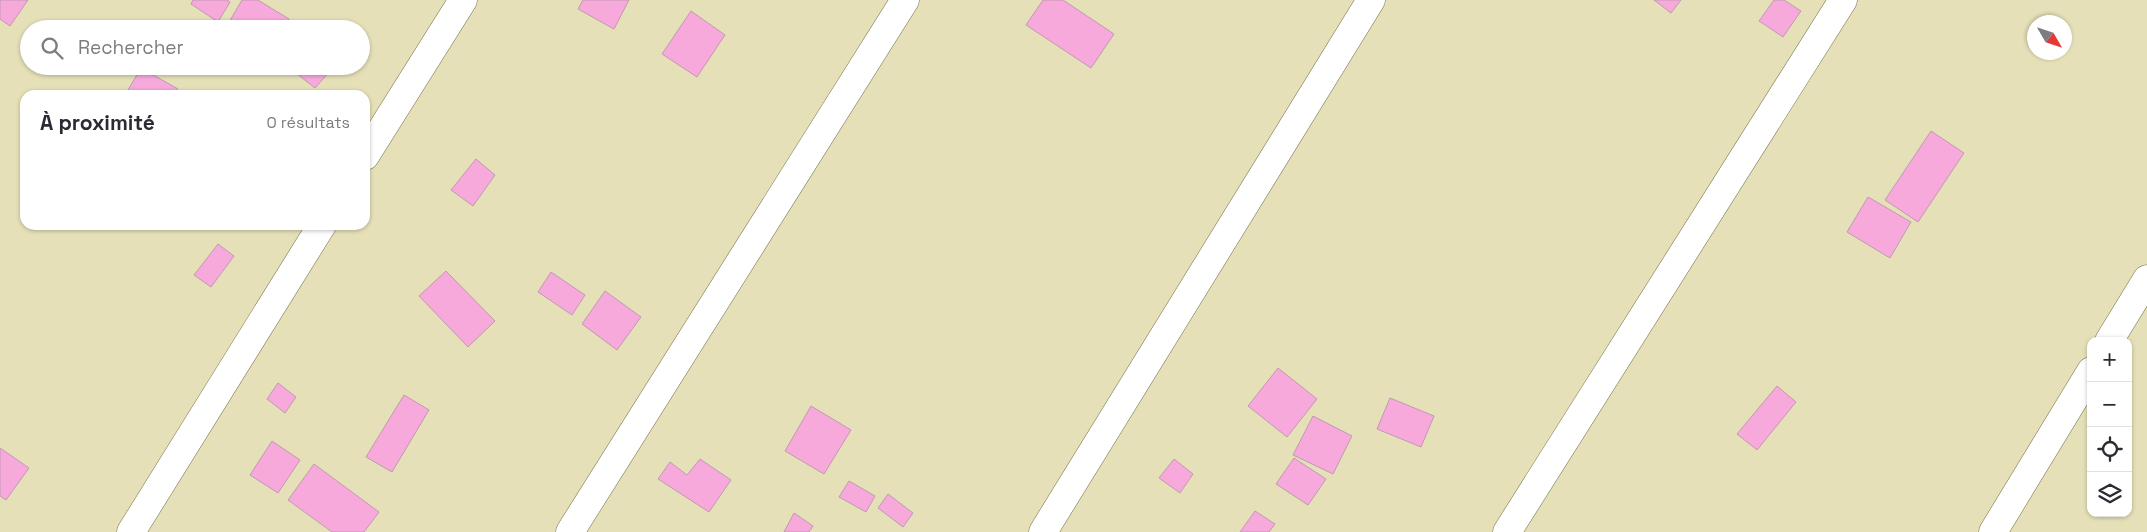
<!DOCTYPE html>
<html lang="fr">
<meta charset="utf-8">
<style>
body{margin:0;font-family:"Space Grotesk",sans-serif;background:#f7f7f7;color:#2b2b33}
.controls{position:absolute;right:15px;bottom:15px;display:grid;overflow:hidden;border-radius:10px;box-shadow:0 1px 4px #0004}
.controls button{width:45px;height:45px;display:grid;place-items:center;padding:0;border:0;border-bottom:1px solid #e1e1e2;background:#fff;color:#2b2b33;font:25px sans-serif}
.compass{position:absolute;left:2027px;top:15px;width:45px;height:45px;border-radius:50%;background:#fff;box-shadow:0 1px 4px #0004;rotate:129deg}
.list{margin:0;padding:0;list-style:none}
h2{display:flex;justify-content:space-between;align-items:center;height:65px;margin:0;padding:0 20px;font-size:21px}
h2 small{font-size:16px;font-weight:400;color:#7c7c81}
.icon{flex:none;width:28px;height:28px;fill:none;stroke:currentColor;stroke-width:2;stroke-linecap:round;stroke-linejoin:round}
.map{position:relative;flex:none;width:2147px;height:532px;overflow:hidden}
.search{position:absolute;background:#fff;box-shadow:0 1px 4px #0004;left:20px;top:20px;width:350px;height:55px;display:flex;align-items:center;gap:12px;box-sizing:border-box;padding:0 18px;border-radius:28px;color:#7c7c81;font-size:19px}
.panel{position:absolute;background:#fff;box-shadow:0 1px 4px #0004;left:20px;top:90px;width:350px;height:140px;border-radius:15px}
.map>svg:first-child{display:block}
.building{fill:#f7a9db;stroke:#bf9ab1}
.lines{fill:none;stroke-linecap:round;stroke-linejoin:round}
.minor-casing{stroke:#75704b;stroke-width:29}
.minor{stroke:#fff;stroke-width:28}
</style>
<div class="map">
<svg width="2147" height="532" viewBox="0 0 2147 532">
<rect width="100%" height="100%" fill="#e5e0b8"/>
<g class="building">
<polygon points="0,0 28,0 10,26 0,19"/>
<polygon points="193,0 227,0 230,2 218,22 191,4"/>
<polygon points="242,0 258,0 289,19 283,29 225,29"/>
<polygon points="583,0 629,0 614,29 578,9"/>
<polygon points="1043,0 1063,0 1114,34 1091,68 1026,25"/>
<polygon points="1654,0 1681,0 1671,13"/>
<polygon points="1774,0 1784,0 1801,11 1783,37 1759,21"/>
<polygon points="691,11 725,35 697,77 662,54"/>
<polygon points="287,66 327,66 331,70 315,88"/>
<polygon points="141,68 178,89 174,95 125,95"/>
<polygon points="1931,131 1964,153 1918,222 1885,200"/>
<polygon points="476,159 495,175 473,206 451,190"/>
<polygon points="1868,197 1911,222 1890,258 1847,232"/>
<polygon points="218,244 234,256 211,287 194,275"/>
<polygon points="446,271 495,321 468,347 419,296"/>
<polygon points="551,272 585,295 572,315 538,292"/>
<polygon points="605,291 641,317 617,350 582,324"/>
<polygon points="1278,368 1317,399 1287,437 1248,406"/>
<polygon points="278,383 296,397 285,413 267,399"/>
<polygon points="1777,386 1796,402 1757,450 1737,434"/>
<polygon points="404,395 429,410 392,472 366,457"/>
<polygon points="1390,398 1434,416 1421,447 1377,429"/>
<polygon points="811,406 851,430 824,474 785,451"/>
<polygon points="1313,416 1352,436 1333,474 1293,455"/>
<polygon points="272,441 300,460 278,493 250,475"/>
<polygon points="0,448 29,468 6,500 0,496"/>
<polygon points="1294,458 1326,479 1308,505 1276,484"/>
<polygon points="700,459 731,480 709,512 658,479 670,462 687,475"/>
<polygon points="1174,459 1193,474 1180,493 1159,478"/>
<polygon points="314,464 379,512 364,532 332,532 288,500"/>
<polygon points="849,481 875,496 866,512 839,497"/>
<polygon points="888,494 913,513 903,527 878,508"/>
<polygon points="1255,511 1275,524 1269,532 1240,532"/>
<polygon points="794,513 813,526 809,532 784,532"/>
</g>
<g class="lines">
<defs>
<g id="minor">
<polyline points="365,156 463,0"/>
<polyline points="2109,341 2147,279"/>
<polyline points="131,532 322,225"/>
<polyline points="570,532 905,0"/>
<polyline points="1043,532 1371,0"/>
<polyline points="1507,532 1843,0"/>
<polyline points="1993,532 2091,371"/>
</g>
</defs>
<use href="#minor" class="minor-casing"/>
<use href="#minor" class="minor"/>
</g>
</svg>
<div class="controls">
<button>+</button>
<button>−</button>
<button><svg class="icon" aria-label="locate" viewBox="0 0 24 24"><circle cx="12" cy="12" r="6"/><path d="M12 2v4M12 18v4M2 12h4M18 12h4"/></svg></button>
<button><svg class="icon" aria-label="layers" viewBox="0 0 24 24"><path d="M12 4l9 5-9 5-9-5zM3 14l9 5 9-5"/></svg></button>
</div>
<svg class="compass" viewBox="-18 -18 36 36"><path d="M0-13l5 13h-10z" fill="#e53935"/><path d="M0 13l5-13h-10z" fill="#7c7c81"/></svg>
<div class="search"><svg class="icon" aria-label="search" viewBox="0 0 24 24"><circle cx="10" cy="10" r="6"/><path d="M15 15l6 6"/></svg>Rechercher</div>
<section class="panel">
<h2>À proximité<small>0 résultats</small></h2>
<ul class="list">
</ul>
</section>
</div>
